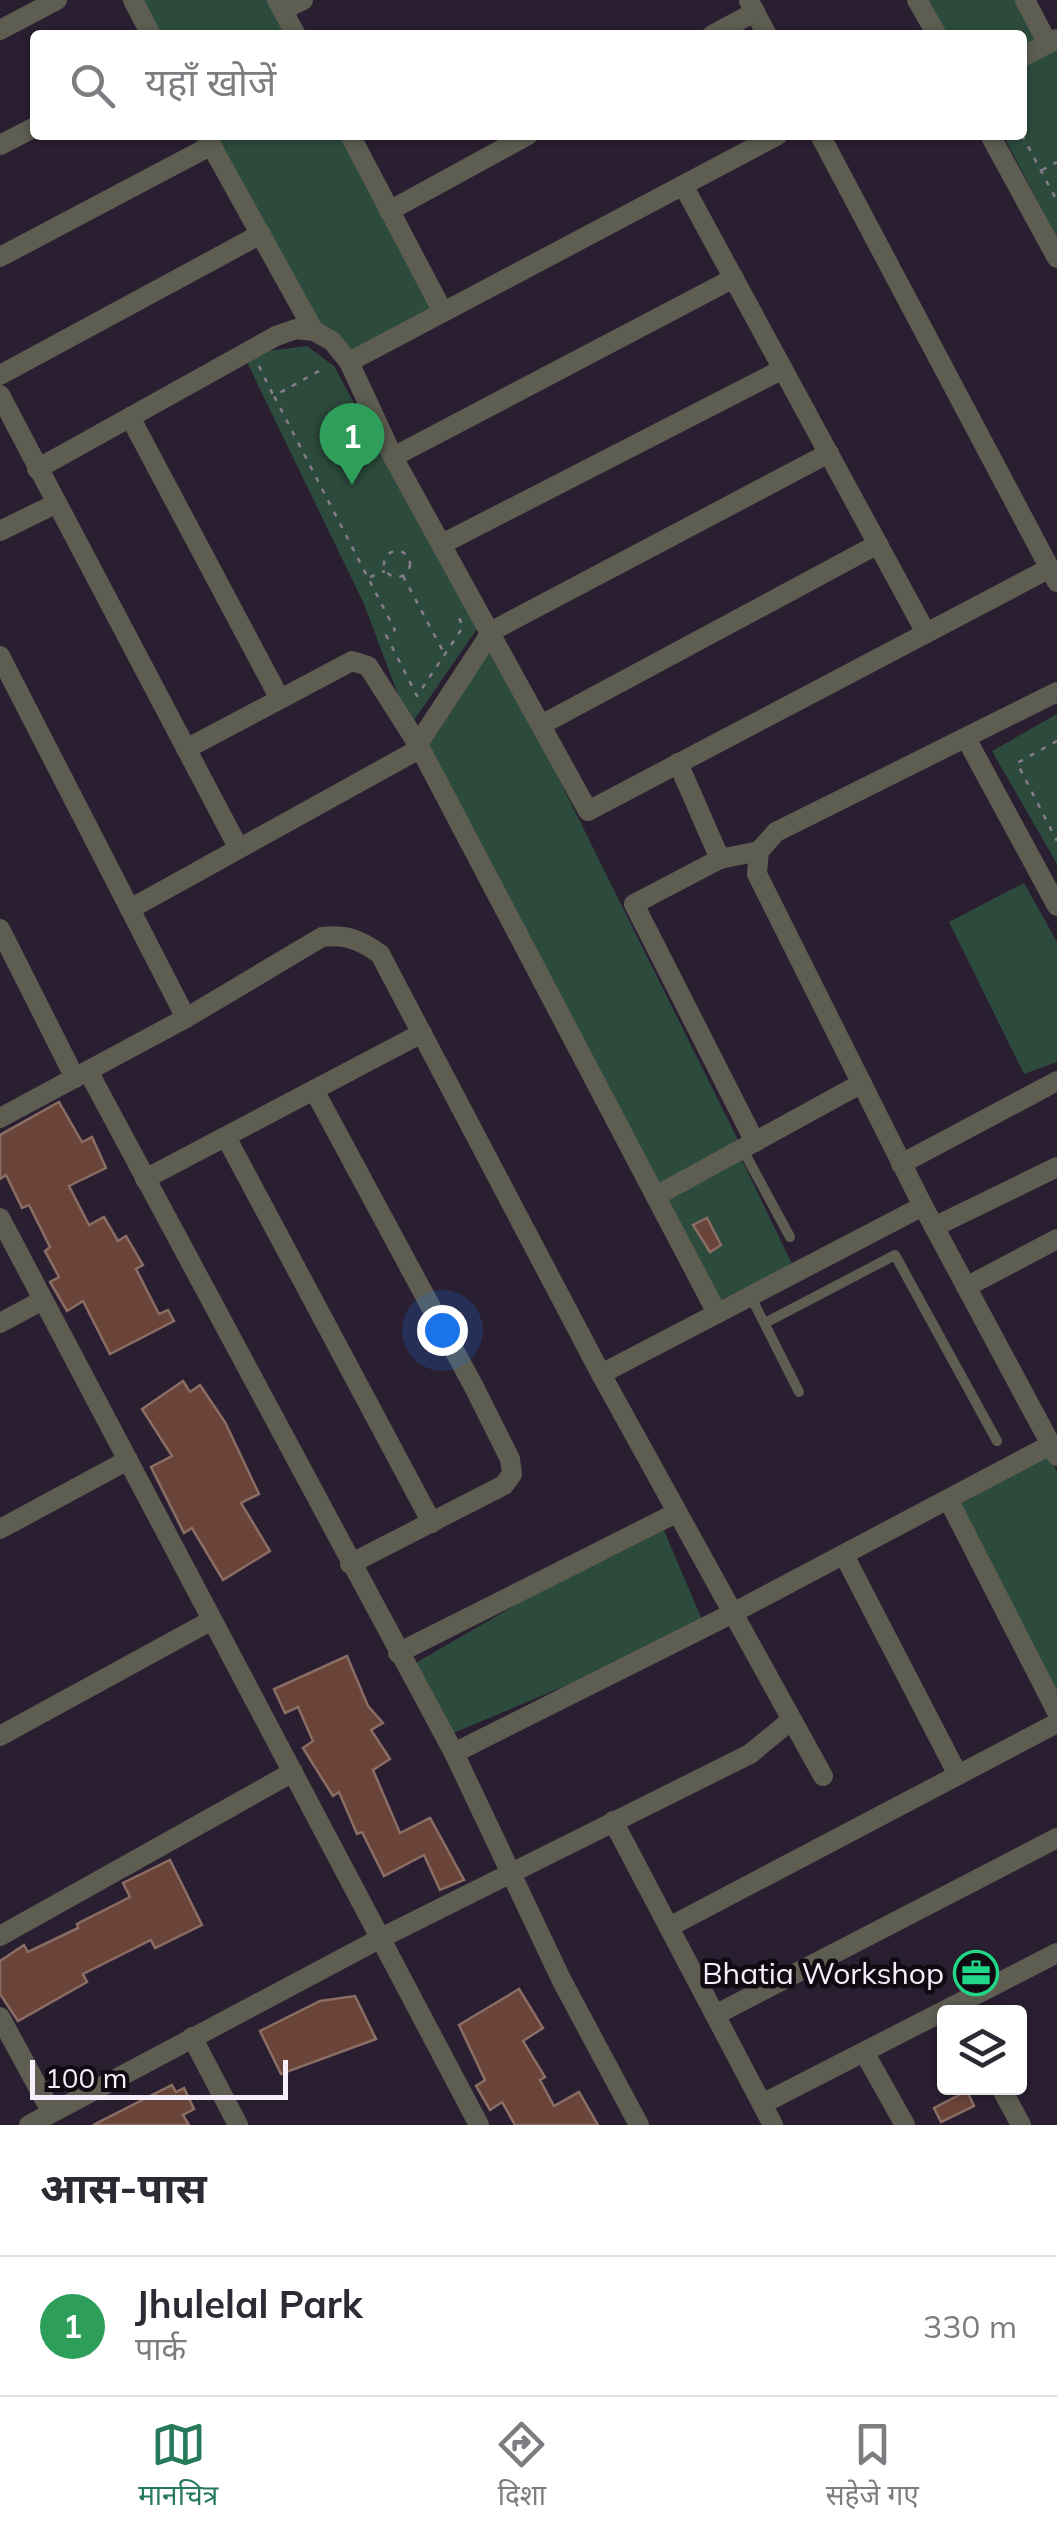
<!DOCTYPE html>
<html lang="hi">
<meta charset="utf-8">
<style>
body{margin:0;font-family:Mulish,"Noto Sans Devanagari",sans-serif;background:#f7f7f7;color:#2b2b33}
.controls{position:absolute;right:30px;bottom:30px;display:grid;overflow:hidden;border-radius:10px;box-shadow:0 2px 8px #0004}
.controls button{width:90px;height:90px;display:grid;place-items:center;padding:0;border:0;border-bottom:2px solid #e1e1e2;background:#fff;color:#2b2b33;font:50px sans-serif}
.scale{position:absolute;left:30px;bottom:25px;width:258px;box-sizing:border-box;padding-left:10px;border:5px solid #f6eefb;border-top:0;font-size:28px;line-height:35px;white-space:nowrap;color:#f6eefb;-webkit-text-stroke:8px #100a13;paint-order:stroke}
.you{position:absolute;left:442px;top:1330px;width:35px;height:35px;margin:-25px;border:8px solid #fff;border-radius:50%;background:#1a73e8;box-shadow:0 0 0 15px #1a73e833}
.badge{display:grid;place-items:center;width:65px;height:65px;border-radius:50%;background:#267959;color:#fff;font-size:32px;font-weight:700}
.pin{position:absolute;translate:-50% -82px;filter:drop-shadow(0 2px 5px #0008)}
.pin::after{content:'';position:absolute;top:52px;width:35px;height:30px;background:inherit;clip-path:polygon(0 0,100% 0,50% 100%)}
.list{margin:0;padding:0;list-style:none}
h2{display:flex;justify-content:space-between;align-items:center;height:130px;margin:0;padding:0 40px;font-size:42px}
h2 small{font-size:32px;font-weight:400;color:#7c7c81}
.list li{display:grid;grid-template-columns:65px 1fr auto;gap:30px;align-items:center;box-sizing:border-box;height:140px;padding:0 40px;border-top:2px solid #e1e1e2}
.list b{display:block;font-size:38px;white-space:nowrap}
.list p{margin:0;font-size:32px;white-space:nowrap;color:#7c7c81}
.list em{font-size:32px;font-style:normal;color:#7c7c81}
.icon{flex:none;width:55px;height:55px;fill:none;stroke:currentColor;stroke-width:2;stroke-linecap:round;stroke-linejoin:round}
.map{position:relative;flex:none;width:1057px;height:2125px;overflow:hidden}
.search{position:absolute;background:#fff;box-shadow:0 2px 8px #0004;left:30px;right:30px;top:30px;height:110px;display:flex;align-items:center;gap:25px;box-sizing:border-box;padding:0 35px;border-radius:10px;color:#7c7c81;font-size:38px}
.sheet{height:270px;background:#fff}
nav{display:flex;justify-content:space-around;align-items:center;box-sizing:border-box;height:140px;border-top:2px solid #e1e1e2;background:#fff;font-size:28px;color:#7c7c81}
nav a{display:grid;justify-items:center;gap:5px}
nav .on{color:#267959}
.map>svg:first-child{display:block}
.green{fill:#2d4b3d}
.building{fill:#6a4438;stroke:#8a6d64;stroke-width:2.5}
.lines{fill:none;stroke-linecap:round;stroke-linejoin:round}
.path{stroke:#867c8c;stroke-width:2.5;stroke-dasharray:5 8;stroke-linecap:butt}
.lane{stroke:#5d5d52;stroke-width:10}
.street{stroke:#5d5d52;stroke-width:20}
.labels{text-anchor:middle;dominant-baseline:central;stroke-width:9;stroke-linejoin:round;paint-order:stroke}
.poi-label{font-size:30px;fill:#f6eefb;stroke:#100a13;text-anchor:end}
</style>
<div class="map">
<svg width="1057" height="2125" viewBox="0 0 1057 2125">
<rect width="100%" height="100%" fill="#2a1e31"/>
<g class="green">
<polygon points="138,0 271,0 289,35 158,35"/>
<polygon points="923,0 1017,0 1038,40 1022,48 1022,35 943,35"/>
<polygon points="1057,39 1057,238 1003,135 1022,135 1022,57"/>
<polygon points="214,135 343,135 436,310 351,352 321,326"/>
<polygon points="307,346 334,366 477,629 410,726 364,604 243,354"/>
<polygon points="493,646 740,1144 740,1156 793,1266 720,1300 427,746"/>
<polygon points="1057,714 1057,864 992,751"/>
<polygon points="1024,883 1057,942 1057,1062 1024,1074 949,922"/>
<polygon points="1049,1455 1057,1472 1057,1699 957,1506"/>
<polygon points="660,1521 705,1627 444,1737 407,1668"/>
</g>
<g class="building">
<polygon points="59,1102 82,1142 92,1137 106,1168 69,1186 89,1225 104,1217 118,1241 126,1236 143,1265 136,1269 159,1314 168,1310 174,1321 110,1354 83,1301 67,1311 50,1282 59,1277 45,1251 50,1247 29,1205 22,1208 6,1175 0,1179 0,1135"/>
<polygon points="707,1218 721,1245 710,1252 693,1225"/>
<polygon points="183,1381 190,1392 200,1385 225,1422 259,1494 241,1503 270,1551 223,1580 192,1528 184,1533 151,1467 172,1456 142,1409"/>
<polygon points="347,1656 368,1706 383,1723 371,1730 390,1759 373,1770 400,1833 430,1818 464,1880 440,1890 424,1855 384,1876 362,1832 357,1834 339,1792 333,1796 303,1748 313,1741 298,1707 285,1713 274,1689"/>
<polygon points="170,1860 202,1925 155,1948 151,1940 83,1974 87,1982 18,2021 0,1994 0,1961 24,1945 28,1952 78,1928 77,1924 130,1897 123,1883"/>
<polygon points="519,1989 543,2028 523,2041 545,2077 540,2080 554,2106 579,2092 598,2125 515,2125 502,2102 490,2110 476,2086 485,2080 459,2025"/>
<polygon points="355,1996 376,2039 281,2074 260,2031 320,2001"/>
<polygon points="172,2085 176,2092 184,2088 194,2109 183,2115 189,2125 93,2125"/>
<polygon points="967,2091 974,2106 941,2122 934,2108"/>
</g>
<g class="lines">
<g class="path">
<polyline points="1022,135 1057,201"/>
<polyline points="1042,170 1057,162"/>
<polyline points="259,366 273,395"/>
<polyline points="319,371 274,396 395,630 386,635 417,696 463,627 459,618"/>
<circle cx="397" cy="564" r="13"/>
<polyline points="403,576 444,653"/>
<polyline points="370,577 385,571"/>
<polyline points="1057,741 1017,763 1057,841"/>
</g>
<g class="lane">
<polyline points="743,1150 790,1237"/>
<polyline points="751,1297 799,1392"/>
<polyline points="765,1323 895,1255 997,1441"/>
</g>
<g class="street">
<polyline points="133,0 151,35"/>
<polyline points="277,0 296,35"/>
<polyline points="917,0 937,35"/>
<polyline points="1025,0 1048,44"/>
<polyline points="749,1 767,35"/>
<polyline points="283,10 303,0"/>
<polyline points="0,30 57,0"/>
<polyline points="712,35 755,12"/>
<polyline points="1022,57 1057,39"/>
<polyline points="350,135 443,312"/>
<polyline points="820,135 1057,582"/>
<polyline points="990,135 1057,258"/>
<polyline points="206,136 314,331"/>
<polyline points="0,145 35,127"/>
<polyline points="683,185 926,633"/>
<polyline points="389,211 528,135"/>
<polyline points="0,257 212,145"/>
<polyline points="349,362 778,135"/>
<polyline points="0,375 261,234"/>
<polyline points="0,395 238,847"/>
<polyline points="130,417 280,699"/>
<polyline points="393,457 734,278"/>
<polyline points="37,469 276,336 296,329 314,331 332,341 349,362 393,457 588,811 1050,568"/>
<polyline points="0,531 55,504"/>
<polyline points="442,544 783,369"/>
<polyline points="0,656 186,1018"/>
<polyline points="1057,692 776,832 759,851 757,874 923,1206 1057,1456"/>
<polyline points="541,725 878,544"/>
<polyline points="967,740 1057,906"/>
<polyline points="186,749 352,661 368,666 419,746 717,1313"/>
<polyline points="678,763 720,859"/>
<polyline points="130,909 412,753 492,631 829,453"/>
<polyline points="0,929 75,1078"/>
<polyline points="88,1071 454,1753 562,1981 639,2125"/>
<polyline points="314,1090 474,1387 510,1459 512,1474 504,1485 350,1564"/>
<path d="M0,1118L186,1018L322,937C346,934 360,940 380,954L601,1374L823,1776"/>
<polyline points="226,1137 432,1523"/>
<polyline points="755,1142 634,904 720,859 759,851"/>
<polyline points="901,1164 1057,1081"/>
<polyline points="145,1179 422,1033"/>
<polyline points="656,1196 862,1083"/>
<polyline points="0,1218 479,2125"/>
<polyline points="934,1227 1057,1167"/>
<polyline points="966,1287 1057,1239"/>
<polyline points="0,1323 43,1300"/>
<polyline points="601,1374 923,1206"/>
<polyline points="949,1501 1057,1712"/>
<polyline points="0,1529 128,1460"/>
<polyline points="844,1555 958,1775"/>
<polyline points="398,1653 676,1513"/>
<polyline points="0,1736 212,1620"/>
<polyline points="454,1753 731,1614 1052,1444"/>
<polyline points="613,1821 773,2125"/>
<polyline points="669,1927 1057,1723"/>
<polyline points="0,1936 293,1772"/>
<polyline points="715,2015 1057,1838"/>
<polyline points="0,2017 51,2111"/>
<polyline points="192,2037 238,2125"/>
<polyline points="864,2052 905,2125"/>
<polyline points="1001,2088 1021,2125"/>
<polyline points="762,2104 1057,1953"/>
<polyline points="29,2125 381,1938 750,1754 790,1721"/>
</g>
</g>
<defs>
<symbol id="office-ring" viewBox="-11 -11 22 22"><circle r="9.5" fill="#100a13" stroke="#20d887" stroke-width="1.5"/><path d="M-6-3h4V-5.5h4V-3h4V5H-6ZM-1-4.5V-3h2v-1.5ZM-6 0V1H6V0Z" fill="#20d887"/></symbol>
</defs>
<g fill-rule="evenodd">
<use href="#office-ring" x="951" y="1948" width="50" height="50"/>
</g>
<g class="labels">
<g class="poi-label">
<text x="944" y="1973">Bhatia Workshop</text>
</g>
</g>
</svg>
<div class="controls">
<button><svg class="icon" aria-label="layers" viewBox="0 0 24 24"><path d="M12 4l9 5-9 5-9-5zM3 14l9 5 9-5"/></svg></button>
</div>
<div class="scale">100 m</div>
<div class="you"></div>
<div class="pin badge" style="left:352px;top:485px;background:#2e9e5b">1</div>
<div class="search"><svg class="icon" aria-label="search" viewBox="0 0 24 24"><circle cx="10" cy="10" r="6"/><path d="M15 15l6 6"/></svg>यहाँ खोजें</div>
</div>
<section class="sheet">
<h2>आस-पास<small></small></h2>
<ul class="list">
<li><span class="badge" style="background:#2e9e5b">1</span><div><b>Jhulelal Park</b><p>पार्क</p></div><em>330 m</em></li>
</ul>
</section>
<nav>
<a class="on"><svg class="icon" aria-label="map" viewBox="0 0 24 24"><path d="M3 6l6-2 6 2 6-2v14l-6 2-6-2-6 2zM9 4v14M15 6v14"/></svg>मानचित्र</a>
<a><svg class="icon" aria-label="directions" viewBox="0 0 24 24"><path d="M12 3l9 9-9 9-9-9zM9 14v-3h6M13 9l2 2-2 2"/></svg>दिशा</a>
<a><svg class="icon" aria-label="saved" viewBox="0 0 24 24"><path d="M7 4h10v16l-5-4-5 4z"/></svg>सहेजे गए</a>
</nav>
